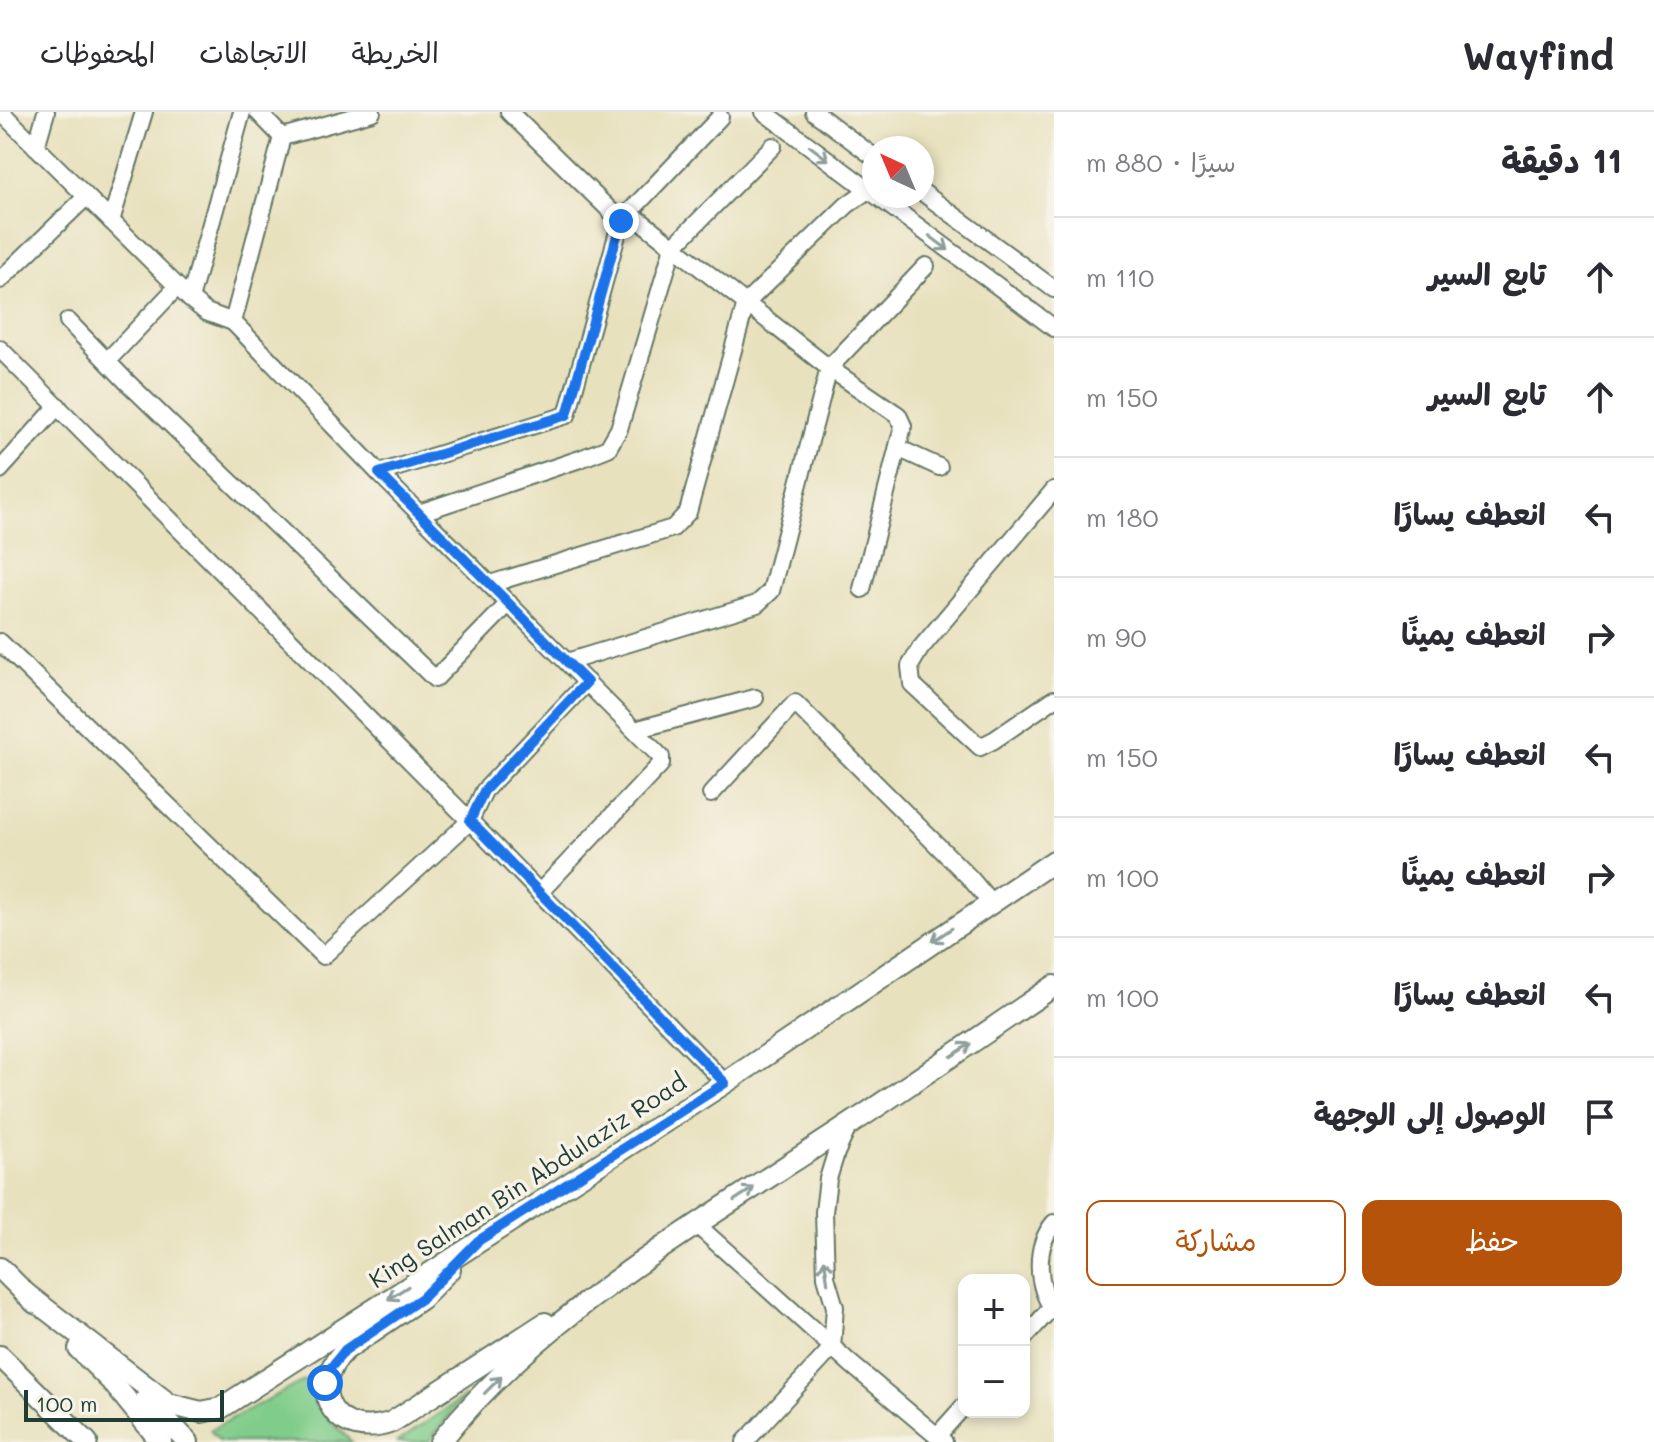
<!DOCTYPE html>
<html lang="ar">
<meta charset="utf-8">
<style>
body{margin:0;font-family:Mali,"Playpen Sans Arabic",sans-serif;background:#f2f2f3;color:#2b2b33;direction:rtl}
.controls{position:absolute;right:24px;bottom:24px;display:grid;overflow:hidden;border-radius:16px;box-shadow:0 4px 12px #0003}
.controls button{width:72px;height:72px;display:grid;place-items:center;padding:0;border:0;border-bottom:2px solid #e1e1e2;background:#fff;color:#2b2b33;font:40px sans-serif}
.compass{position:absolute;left:862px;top:24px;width:72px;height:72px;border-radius:50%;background:#fff;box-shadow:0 4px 12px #0003;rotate:316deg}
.scale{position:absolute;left:24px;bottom:20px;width:200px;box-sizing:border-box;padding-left:8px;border:4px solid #1f3d34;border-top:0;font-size:22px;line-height:28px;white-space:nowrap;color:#1f3d34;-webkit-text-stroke:6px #f7f3e8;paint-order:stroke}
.stop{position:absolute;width:24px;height:24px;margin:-18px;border:6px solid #1a73e8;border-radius:50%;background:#fff}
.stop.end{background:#1a73e8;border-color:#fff;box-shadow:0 2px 8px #0008}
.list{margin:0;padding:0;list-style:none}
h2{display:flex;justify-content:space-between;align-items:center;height:104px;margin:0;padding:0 32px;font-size:34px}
h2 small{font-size:26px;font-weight:400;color:#7c7c81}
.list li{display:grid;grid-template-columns:52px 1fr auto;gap:24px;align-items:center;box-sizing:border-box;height:120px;padding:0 32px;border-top:2px solid #e1e1e2}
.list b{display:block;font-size:30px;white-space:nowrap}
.list em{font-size:26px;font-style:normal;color:#7c7c81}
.actions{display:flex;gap:16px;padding:24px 32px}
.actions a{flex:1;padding:18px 0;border:2px solid #b45309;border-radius:16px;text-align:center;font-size:28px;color:#b45309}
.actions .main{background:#b45309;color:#fff}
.icon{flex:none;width:44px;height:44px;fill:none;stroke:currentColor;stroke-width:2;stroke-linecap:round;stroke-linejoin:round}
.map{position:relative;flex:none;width:1054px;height:1330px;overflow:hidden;direction:ltr}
header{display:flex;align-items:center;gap:48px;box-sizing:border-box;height:112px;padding:0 40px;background:#fff;border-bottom:2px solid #e1e1e2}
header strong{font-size:38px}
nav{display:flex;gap:44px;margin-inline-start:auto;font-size:28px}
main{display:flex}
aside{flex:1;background:#fff}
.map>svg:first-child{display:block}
.green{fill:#80cc8a;stroke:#50845f;stroke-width:2}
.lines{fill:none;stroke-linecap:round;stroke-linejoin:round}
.minor-casing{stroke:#657664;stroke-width:20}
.major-casing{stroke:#657664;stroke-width:24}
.minor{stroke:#fff;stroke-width:16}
.major{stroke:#fff;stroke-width:20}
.oneway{stroke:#8f9e9a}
.route{stroke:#1a73e8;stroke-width:10}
.labels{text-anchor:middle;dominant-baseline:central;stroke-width:7;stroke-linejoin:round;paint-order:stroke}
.street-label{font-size:24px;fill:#1f3d34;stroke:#f7f3e8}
</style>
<header>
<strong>Wayfind</strong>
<nav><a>الخريطة</a><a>الاتجاهات</a><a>المحفوظات</a></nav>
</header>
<main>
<aside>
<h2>11 دقيقة<small>سيرًا · 880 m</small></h2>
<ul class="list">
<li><svg class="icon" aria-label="ahead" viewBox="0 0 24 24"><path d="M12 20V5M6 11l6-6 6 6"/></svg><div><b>تابع السير</b></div><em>110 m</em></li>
<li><svg class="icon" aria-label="ahead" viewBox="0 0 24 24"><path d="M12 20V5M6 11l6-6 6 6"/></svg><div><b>تابع السير</b></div><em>150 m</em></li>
<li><svg class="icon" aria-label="left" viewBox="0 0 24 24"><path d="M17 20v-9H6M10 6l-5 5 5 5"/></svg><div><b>انعطف يسارًا</b></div><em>180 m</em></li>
<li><svg class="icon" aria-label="right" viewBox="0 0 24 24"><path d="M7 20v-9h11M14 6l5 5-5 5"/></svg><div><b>انعطف يمينًا</b></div><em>90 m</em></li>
<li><svg class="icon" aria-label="left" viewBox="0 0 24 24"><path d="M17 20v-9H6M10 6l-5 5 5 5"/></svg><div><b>انعطف يسارًا</b></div><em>150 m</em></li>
<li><svg class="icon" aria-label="right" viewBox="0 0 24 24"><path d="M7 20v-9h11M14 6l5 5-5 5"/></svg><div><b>انعطف يمينًا</b></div><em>100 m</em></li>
<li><svg class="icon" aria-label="left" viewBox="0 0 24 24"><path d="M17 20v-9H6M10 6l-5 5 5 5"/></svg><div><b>انعطف يسارًا</b></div><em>100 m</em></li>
<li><svg class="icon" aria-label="arrive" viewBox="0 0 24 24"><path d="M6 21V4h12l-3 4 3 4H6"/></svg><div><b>الوصول إلى الوجهة</b></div></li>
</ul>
<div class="actions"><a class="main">حفظ</a><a>مشاركة</a></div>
</aside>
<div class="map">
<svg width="1054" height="1330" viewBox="0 0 1054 1330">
<rect width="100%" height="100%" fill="#f7f3e8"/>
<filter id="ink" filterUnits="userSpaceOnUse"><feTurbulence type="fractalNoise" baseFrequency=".0125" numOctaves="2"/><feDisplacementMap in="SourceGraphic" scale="16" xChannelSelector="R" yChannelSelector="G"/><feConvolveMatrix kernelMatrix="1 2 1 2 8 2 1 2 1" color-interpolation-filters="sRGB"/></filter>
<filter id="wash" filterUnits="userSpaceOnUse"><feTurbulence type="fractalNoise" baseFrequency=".006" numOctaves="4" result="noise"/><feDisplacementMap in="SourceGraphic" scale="32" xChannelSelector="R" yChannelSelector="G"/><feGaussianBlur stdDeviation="1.8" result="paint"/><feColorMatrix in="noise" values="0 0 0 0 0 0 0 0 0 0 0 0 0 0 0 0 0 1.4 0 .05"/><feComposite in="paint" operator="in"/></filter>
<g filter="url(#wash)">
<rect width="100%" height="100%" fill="#e8e1be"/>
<g class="green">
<polygon points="311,1265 327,1305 352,1330 220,1330 210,1318"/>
<polygon points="465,1284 428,1330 397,1330"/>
</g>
</g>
<g filter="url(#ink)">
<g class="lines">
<defs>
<g id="minor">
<polyline points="1,0 190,187 206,200 233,210"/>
<polyline points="258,0 282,25"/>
<polyline points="372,0 282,25 233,210 379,361 567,303 621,109 509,0"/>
<polyline points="764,0 874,82"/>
<polyline points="814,0 874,45"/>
<polyline points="36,35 46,0"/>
<polyline points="922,80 1054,177"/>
<polyline points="877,84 1054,216"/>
<polyline points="111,109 144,0"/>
<polyline points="621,109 720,5"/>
<polyline points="0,168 86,85"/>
<polyline points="190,187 242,0"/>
<polyline points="68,209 127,270 435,567 509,491"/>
<polyline points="0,237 470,709 725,971"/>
<polyline points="107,249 177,175"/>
<polyline points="898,336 939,355"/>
<polyline points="0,358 58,294"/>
<polyline points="379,361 661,645 661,652 539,781"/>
<polyline points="1054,378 920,537 910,554 912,572 980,635 994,628 1054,587"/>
<polyline points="419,401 580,347 608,336 619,317 673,135 773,34"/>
<polyline points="490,472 673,416 688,400 746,191 847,93 868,78"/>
<polyline points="862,477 903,314 898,303 829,256 926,154"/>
<polyline points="0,530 323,844 470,709 484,679 587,570"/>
<polyline points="567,550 757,492 771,479 829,256 638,107 621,109"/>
<polyline points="635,618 755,586"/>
<polyline points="711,682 795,591 970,766 991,791"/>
<path d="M1054,1111C1034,1135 1036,1174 1054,1198"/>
<polyline points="697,1113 851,1252 944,1330"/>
<polyline points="1024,1226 1052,1195"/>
<polyline points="937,1324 964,1294"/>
<polyline points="745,1330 832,1236 835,1195 826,1165 824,1100 828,1067 836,1041 849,1013"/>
</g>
<g id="major">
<polyline points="0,1156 35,1191"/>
<path d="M450,1157L422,1186L345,1238C303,1280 338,1330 392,1310L545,1211"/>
<polyline points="25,1181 169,1292 201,1300 221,1296 725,971 1054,749"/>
<polyline points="79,1237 113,1271 161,1330"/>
<polyline points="0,1244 87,1330"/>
<polyline points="146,1287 188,1330"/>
<path d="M440,1330C532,1214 664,1134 786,1054C877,996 965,935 1054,874"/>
</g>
</defs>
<use href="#minor" class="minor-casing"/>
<use href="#major" class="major-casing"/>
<use href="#minor" class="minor"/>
<use href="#major" class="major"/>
</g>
<defs><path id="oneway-shaft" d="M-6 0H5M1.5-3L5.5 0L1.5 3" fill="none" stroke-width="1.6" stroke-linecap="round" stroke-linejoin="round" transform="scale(2)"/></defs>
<g class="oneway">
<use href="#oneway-shaft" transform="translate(819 41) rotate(37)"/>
<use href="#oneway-shaft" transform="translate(939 131) rotate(37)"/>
<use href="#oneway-shaft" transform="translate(942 823) rotate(146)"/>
<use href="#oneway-shaft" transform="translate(961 938) rotate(-34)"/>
<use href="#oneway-shaft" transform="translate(744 1082) rotate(-33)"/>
<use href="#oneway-shaft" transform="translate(826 1159) rotate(-98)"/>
<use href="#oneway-shaft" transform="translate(398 1181) rotate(147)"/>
<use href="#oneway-shaft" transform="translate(493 1273) rotate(-45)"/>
</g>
</g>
<g class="lines" filter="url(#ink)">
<polyline class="route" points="325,1271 329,1258 345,1238 422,1186 478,1129 725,971 470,709 484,679 587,570 379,361 567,303 621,109"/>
</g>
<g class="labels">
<g class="street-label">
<text transform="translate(527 1068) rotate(-33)">King Salman Bin Abdulaziz Road</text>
</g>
</g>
</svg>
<div class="controls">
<button>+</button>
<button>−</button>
</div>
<svg class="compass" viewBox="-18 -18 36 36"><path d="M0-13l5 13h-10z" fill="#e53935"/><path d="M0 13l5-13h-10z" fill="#7c7c81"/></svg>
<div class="scale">100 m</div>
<div class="stop" style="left:325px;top:1271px"></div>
<div class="stop end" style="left:621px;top:109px"></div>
</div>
</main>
